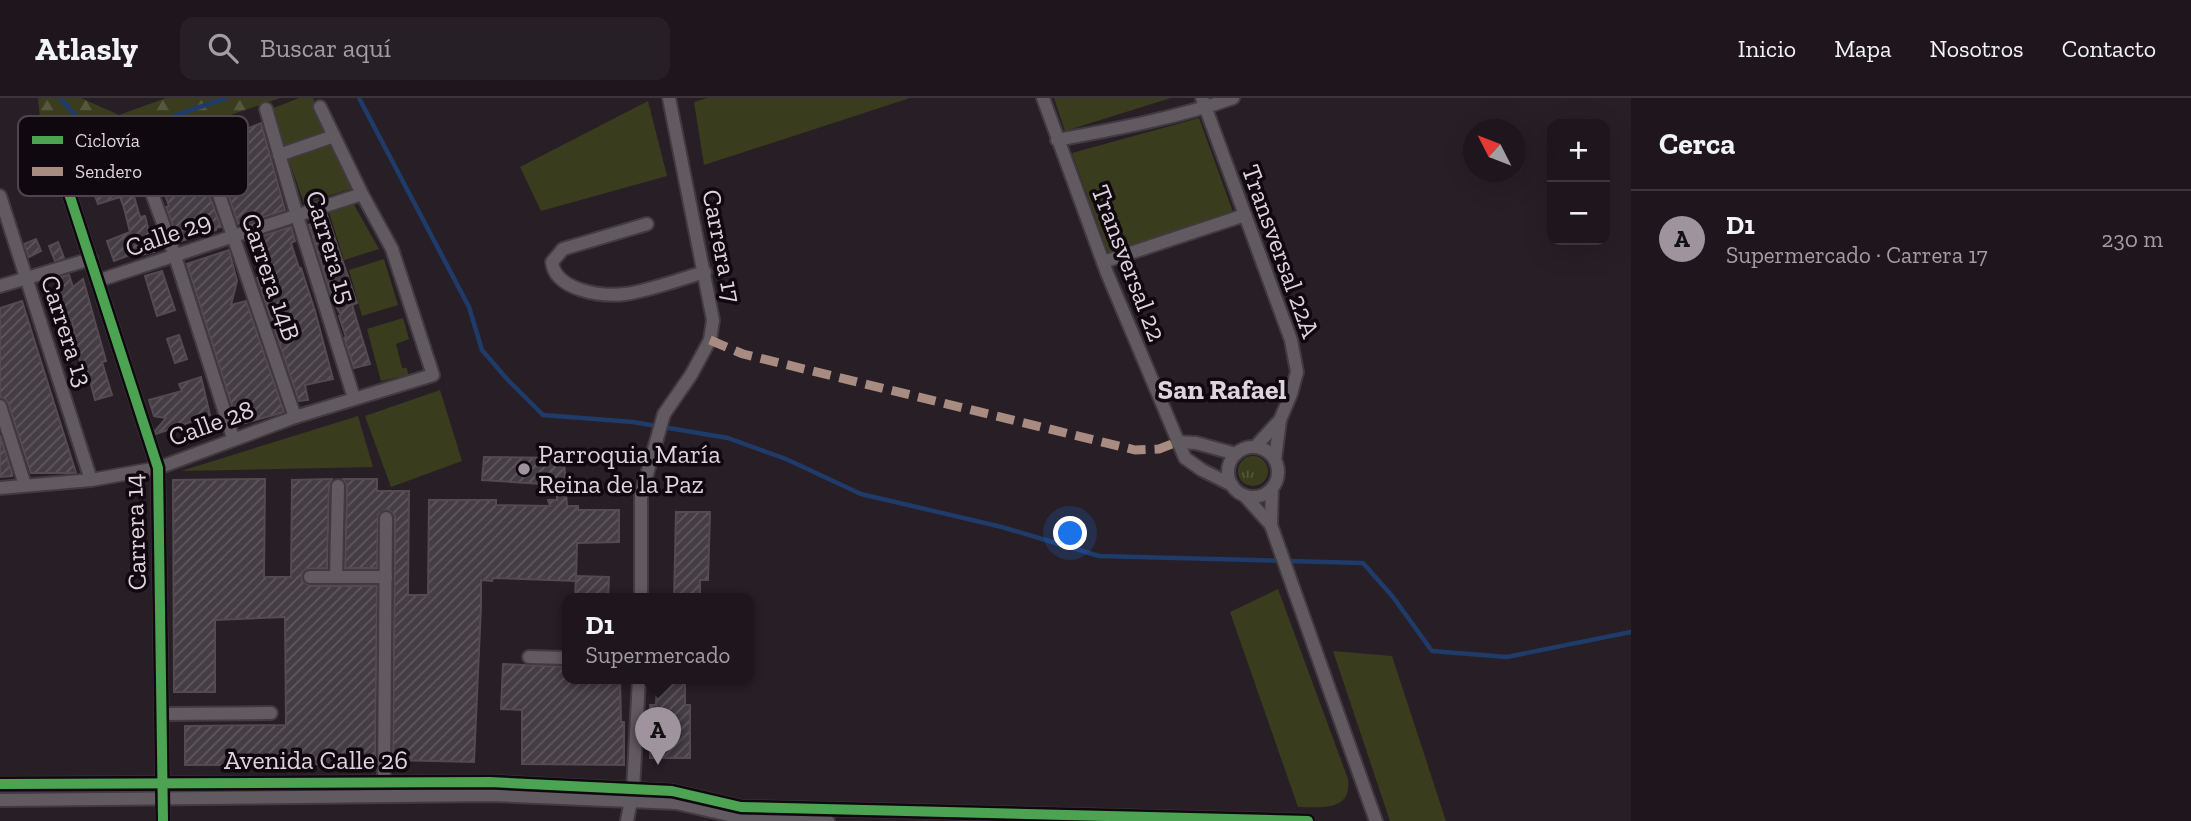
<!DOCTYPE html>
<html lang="es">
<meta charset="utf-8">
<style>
body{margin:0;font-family:"Zilla Slab",serif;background:#261f25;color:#f1f3f6}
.controls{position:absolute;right:21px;top:21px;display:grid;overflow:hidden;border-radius:14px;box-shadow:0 7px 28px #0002}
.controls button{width:63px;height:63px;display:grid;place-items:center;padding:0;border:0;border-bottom:2px solid #3c353b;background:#1e161c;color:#f1f3f6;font:35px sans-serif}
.compass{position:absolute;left:1463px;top:21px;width:63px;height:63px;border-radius:50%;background:#1e161c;box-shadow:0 7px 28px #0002;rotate:312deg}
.you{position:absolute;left:1071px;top:436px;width:24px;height:24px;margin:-18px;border:5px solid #fff;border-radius:50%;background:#1a73e8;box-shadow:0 0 0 10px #1a73e833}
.badge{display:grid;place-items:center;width:46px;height:46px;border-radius:50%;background:#9f949e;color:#111;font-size:23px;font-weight:700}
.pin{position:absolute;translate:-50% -58px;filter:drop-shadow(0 2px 4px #0008)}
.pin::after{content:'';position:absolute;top:37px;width:24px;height:21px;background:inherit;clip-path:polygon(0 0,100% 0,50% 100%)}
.popup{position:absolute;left:562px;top:495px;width:192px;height:91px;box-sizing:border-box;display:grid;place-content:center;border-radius:14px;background:#1e161c;filter:drop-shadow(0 2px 5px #0005);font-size:23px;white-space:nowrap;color:#a19fa3}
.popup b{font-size:26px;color:#f1f3f6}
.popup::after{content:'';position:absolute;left:50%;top:100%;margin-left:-14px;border:14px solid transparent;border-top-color:#1e161c}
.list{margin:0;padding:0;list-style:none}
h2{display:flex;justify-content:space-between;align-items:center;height:91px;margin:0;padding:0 28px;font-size:30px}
h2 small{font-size:23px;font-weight:400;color:#a19fa3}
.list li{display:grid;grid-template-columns:46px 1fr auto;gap:21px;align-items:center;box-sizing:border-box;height:98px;padding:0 28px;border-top:2px solid #3c353b}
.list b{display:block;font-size:26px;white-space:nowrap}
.list p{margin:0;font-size:23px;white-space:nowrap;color:#a19fa3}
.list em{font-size:23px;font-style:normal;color:#a19fa3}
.icon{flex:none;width:38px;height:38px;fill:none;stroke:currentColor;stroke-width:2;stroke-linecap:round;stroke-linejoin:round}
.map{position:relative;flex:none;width:1631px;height:723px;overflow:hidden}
header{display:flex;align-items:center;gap:42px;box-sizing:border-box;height:98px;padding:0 35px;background:#1e161c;border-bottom:2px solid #3c353b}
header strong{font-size:33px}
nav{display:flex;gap:38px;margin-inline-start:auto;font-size:24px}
.search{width:490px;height:63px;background:#261f25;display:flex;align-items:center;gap:18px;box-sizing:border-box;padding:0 24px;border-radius:14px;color:#a19fa3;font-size:26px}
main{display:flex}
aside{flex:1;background:#1e161c}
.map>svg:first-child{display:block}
.grass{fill:url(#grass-tufts)}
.forest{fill:url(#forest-firs)}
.green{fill:#393d1d}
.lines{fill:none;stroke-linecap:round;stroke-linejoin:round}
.stream{stroke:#1f3b69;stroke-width:4.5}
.building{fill:url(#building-hatch);stroke:#534a52;stroke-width:2}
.street-casing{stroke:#413a40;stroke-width:16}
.street{stroke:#615a60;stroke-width:12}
.quiet{stroke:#a88b81;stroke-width:9;stroke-dasharray:18 9;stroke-linecap:butt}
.cycleway-casing{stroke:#0f080f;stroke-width:15}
.cycleway{stroke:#4ca352;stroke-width:10}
.poi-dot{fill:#9f949e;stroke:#0f080f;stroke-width:2.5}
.labels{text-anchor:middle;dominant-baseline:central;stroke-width:7;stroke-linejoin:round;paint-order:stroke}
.street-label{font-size:26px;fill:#dfd4de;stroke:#0f080f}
.poi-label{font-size:26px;fill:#dfd4de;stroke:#0f080f;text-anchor:start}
.neighbourhood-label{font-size:28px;font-weight:bold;fill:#dfd4de;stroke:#0f080f}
.key{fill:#0f080f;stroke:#4d454d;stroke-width:2}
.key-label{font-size:19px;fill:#dfd4de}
</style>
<header>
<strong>Atlasly</strong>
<div class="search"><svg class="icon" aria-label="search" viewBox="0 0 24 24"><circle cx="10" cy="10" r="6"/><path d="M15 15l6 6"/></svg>Buscar aquí</div>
<nav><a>Inicio</a><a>Mapa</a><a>Nosotros</a><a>Contacto</a></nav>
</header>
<main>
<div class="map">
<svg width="1631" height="723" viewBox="0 0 1631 723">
<defs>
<pattern id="grass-tufts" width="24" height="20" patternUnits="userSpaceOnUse" patternTransform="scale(1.75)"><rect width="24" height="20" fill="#393d1d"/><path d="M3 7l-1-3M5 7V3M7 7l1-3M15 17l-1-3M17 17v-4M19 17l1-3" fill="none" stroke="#55583d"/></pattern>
<pattern id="forest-firs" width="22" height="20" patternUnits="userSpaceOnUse" patternTransform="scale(1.75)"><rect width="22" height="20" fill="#393d1d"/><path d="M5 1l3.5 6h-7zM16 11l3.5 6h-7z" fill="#55583d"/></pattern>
<pattern id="building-hatch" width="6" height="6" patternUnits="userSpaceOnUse" patternTransform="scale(1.75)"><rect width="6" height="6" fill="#443d43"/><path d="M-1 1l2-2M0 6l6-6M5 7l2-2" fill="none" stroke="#5f585e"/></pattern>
</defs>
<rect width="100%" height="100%" fill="#281e26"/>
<circle class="grass" cx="1253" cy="373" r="15"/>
<polygon class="forest" points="38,0 81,0 119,17 166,0 280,0 99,62 61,52 40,20"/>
<g class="green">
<polygon points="299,0 313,0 330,35 284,53 271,11"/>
<polygon points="707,0 910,0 704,67 694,4"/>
<polygon points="1054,0 1171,0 1065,33"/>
<polygon points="648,3 667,78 541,113 520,69"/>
<polygon points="1199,20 1233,114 1108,155 1072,55"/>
<polygon points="333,42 355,90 304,105 288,60"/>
<polygon points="353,105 379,151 344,162 329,114"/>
<polygon points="384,161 398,207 362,218 349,172"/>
<polygon points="403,220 409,241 396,246 402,270 407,270 408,277 381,283 367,231"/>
<polygon points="440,292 462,363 391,389 365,318"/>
<polygon points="358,318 373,369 181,373"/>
<path d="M1278,491L1348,681C1352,714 1321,709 1298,709L1230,514Z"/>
<polygon points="1333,553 1392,558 1446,723 1390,723"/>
</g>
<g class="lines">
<g class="stream">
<polyline points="60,0 83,26 106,37 138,30 226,0"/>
<polyline points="359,0 469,209 482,252 507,281 543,317 633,324 728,340 786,361 861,396 1002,429 1099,458 1363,465 1393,499 1432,553 1507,559 1631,534"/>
</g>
</g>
<g class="building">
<polygon points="261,25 285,112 246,125 246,123 238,126 219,70 214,44"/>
<polygon points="176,54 179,66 196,62 221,129 216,130 216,132 181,143 180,139 177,139 166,109 169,108 153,63"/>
<polygon points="129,81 140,119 145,118 154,154 136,158 135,155 114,163 107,143 130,134 124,110 120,99 98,106 93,92"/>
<polygon points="327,117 357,205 352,207 370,266 354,270 344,240 346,239 339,218 341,217 332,201 309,127 316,124 315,121"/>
<polygon points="291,129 295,143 291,145 299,170 301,170 315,213 333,281 305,287 308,302 299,303 257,180 262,178 257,159 258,159 252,141"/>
<polygon points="36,141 41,153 29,159 24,146"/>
<polygon points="58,144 64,160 55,163 49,148"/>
<polygon points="229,152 237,183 231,207 246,203 284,314 238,327 187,166"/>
<polygon points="162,173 175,212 157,218 145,178"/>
<polygon points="69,177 73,189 83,181 106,263 102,264 112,297 95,302 86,267 81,269 72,223 66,220 58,190 63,190 59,179"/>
<polygon points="22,203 76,375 31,375 8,305 5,301 0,299 0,210"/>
<polygon points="179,237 187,261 175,265 167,241"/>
<polygon points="201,279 210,317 156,336 155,333 166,320 154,318 149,302 182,293 179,286"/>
<polygon points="0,337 12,375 12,378 0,379"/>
<polygon points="484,359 564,360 567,408 578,408 578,412 619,412 619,444 577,445 576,483 493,480 492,483 481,482 481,508 474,664 393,662 395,419 393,415 387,411 378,416 377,470 345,470 347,388 343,381 377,381 377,393 409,393 408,497 428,497 429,402 496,402 496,407 550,408 548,402 557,402 557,387 482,382"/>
<polygon points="265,381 264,479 291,479 292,382 332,381 329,388 327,470 306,471 302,475 302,483 310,488 377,488 375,666 185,667 185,628 286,627 285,519 215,522 215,594 174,594 173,382"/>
<polygon points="676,414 710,414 708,482 700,482 700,501 674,501"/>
<polygon points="576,478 609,479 608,501 575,501"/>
<polygon points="503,566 567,569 567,581 620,581 621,624 624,624 624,667 522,666 522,612 501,611"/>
<polygon points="657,581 685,581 685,607 690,607 690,660 650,660 650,607 656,607"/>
</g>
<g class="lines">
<defs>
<g id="street">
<polyline points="1043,0 1107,175 1185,360 1202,372 1232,387"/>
<polyline points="1202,0 1291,242 1297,274 1291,296 1280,322 1275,361"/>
<polyline points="266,11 297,118 354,300"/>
<path d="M1057,42C1116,31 1176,20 1233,0"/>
<polyline points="204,53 295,319"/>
<polyline points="279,57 334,38"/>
<polyline points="140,63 175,158 233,340"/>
<polyline points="62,74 158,370 163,723"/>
<polyline points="0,98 91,382"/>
<path d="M647,126L563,151L552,164C555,192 601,199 625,196C649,193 680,181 705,174"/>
<polyline points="1103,164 1245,117"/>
<polyline points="97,183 362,96 320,9"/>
<polyline points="0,188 91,161"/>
<polyline points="0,308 25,387"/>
<polyline points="1177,344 1196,345 1236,356"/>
<polyline points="1255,349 1280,322"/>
<circle cx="1253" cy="374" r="25"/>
<polyline points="0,390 91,382 158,370 295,319 433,277 392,151 362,96"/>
<polyline points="1272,390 1271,427 1376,723"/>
<polyline points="1244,397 1271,427"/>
<polyline points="310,479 386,479"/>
<polyline points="336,479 338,388"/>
<polyline points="641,501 641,397 664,316 691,277 710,242 713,222 669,0"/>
<polyline points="529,559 567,560"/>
<polyline points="162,616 271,615"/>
<polyline points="384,685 386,420"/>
<polyline points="0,686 490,684 672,693 741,709 1308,723"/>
<polyline points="0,702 491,697 676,705 729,717 762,721 828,723"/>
<polyline points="627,723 633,692 639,581"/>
</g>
</defs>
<use href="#street" class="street-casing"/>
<use href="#street" class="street"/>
<polyline class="quiet" points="710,242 743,256 1135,352 1159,351 1177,344"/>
<defs>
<g id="cycleway">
<polyline points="62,74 158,370 163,723"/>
<polyline points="0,686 490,684 672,693 741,709 1308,723"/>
</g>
</defs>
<use href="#cycleway" class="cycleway-casing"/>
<use href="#cycleway" class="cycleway"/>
</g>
<circle class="poi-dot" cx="524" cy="371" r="7"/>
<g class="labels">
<g class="street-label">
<text transform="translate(168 136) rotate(-19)">Calle 29</text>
<text transform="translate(722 148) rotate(79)">Carrera 17</text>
<text transform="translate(331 149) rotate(73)">Carrera 15</text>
<text transform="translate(1281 153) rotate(70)">Transversal 22A</text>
<text transform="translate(1129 165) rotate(69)">Transversal 22</text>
<text transform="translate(271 179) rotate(71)">Carrera 14B</text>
<text transform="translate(67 233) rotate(72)">Carrera 13</text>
<text transform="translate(211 325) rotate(-20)">Calle 28</text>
<text transform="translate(135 434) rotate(-92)">Carrera 14</text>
<text x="316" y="662">Avenida Calle 26</text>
</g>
<g class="poi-label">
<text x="538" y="356">Parroquia María<tspan x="538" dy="30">Reina de la Paz</tspan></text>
</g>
<g class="neighbourhood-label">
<text x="1222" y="291">San Rafael</text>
</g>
</g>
<rect x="18" y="18" width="230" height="80" rx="10" class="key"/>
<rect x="32" y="38" width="31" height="8" fill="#4ca352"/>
<rect x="32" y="69" width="31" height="9" fill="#a88b81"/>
<g class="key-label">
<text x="75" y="49">Ciclovía</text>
<text x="75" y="80">Sendero</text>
</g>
</svg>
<div class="controls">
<button>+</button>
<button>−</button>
</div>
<svg class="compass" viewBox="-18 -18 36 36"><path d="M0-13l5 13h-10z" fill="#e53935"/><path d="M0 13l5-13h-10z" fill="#a19fa3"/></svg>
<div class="you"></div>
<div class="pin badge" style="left:658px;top:667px">A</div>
<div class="popup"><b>D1</b>Supermercado</div>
</div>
<aside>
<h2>Cerca<small></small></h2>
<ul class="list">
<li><span class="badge">A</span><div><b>D1</b><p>Supermercado · Carrera 17</p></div><em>230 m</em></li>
</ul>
</aside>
</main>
